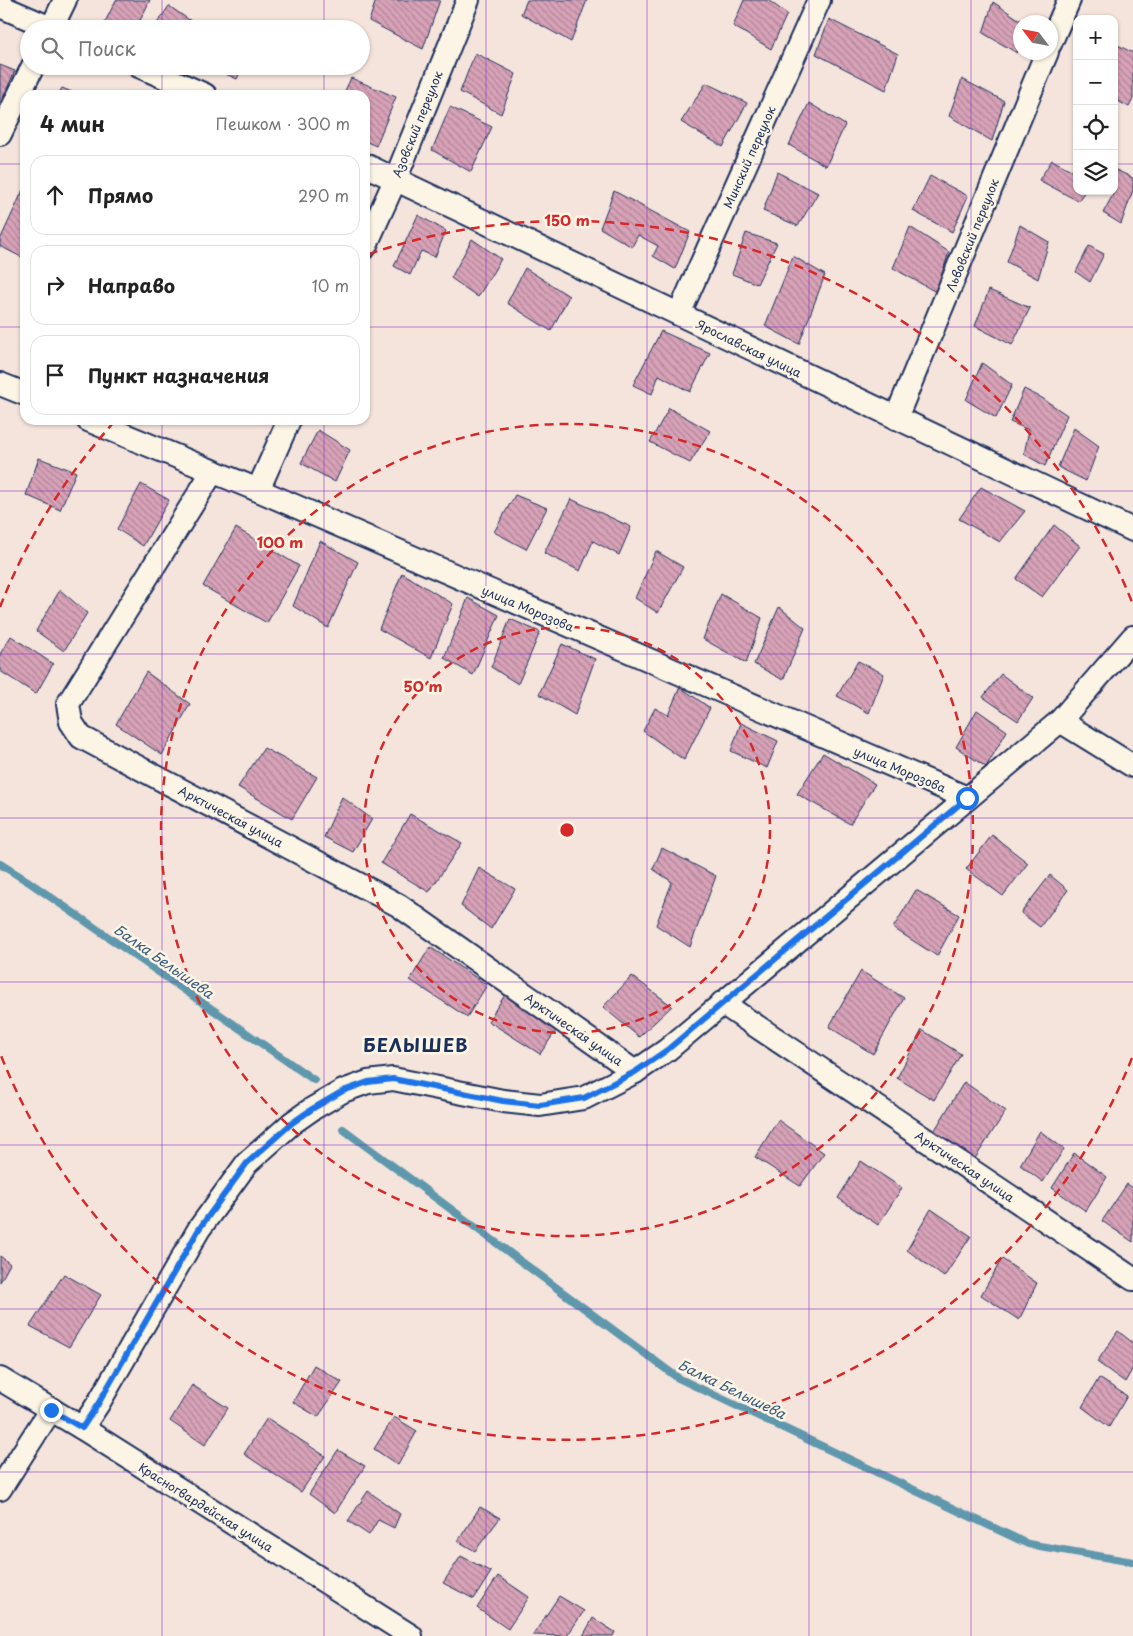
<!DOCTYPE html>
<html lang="ru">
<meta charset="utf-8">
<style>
body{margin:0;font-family:"Playpen Sans",sans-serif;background:#f2f2f2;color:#222}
.controls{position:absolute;right:15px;top:15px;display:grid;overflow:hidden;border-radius:10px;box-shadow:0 1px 4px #0004}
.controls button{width:45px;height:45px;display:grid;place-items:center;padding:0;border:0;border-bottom:1px solid #e0e0e0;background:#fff;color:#222;font:25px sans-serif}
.compass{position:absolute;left:1013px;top:15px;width:45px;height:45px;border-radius:50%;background:#fff;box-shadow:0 1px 4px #0004;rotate:302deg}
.stop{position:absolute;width:15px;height:15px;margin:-11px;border:4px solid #1a73e8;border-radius:50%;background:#fff}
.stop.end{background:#1a73e8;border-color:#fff;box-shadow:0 1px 5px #0008}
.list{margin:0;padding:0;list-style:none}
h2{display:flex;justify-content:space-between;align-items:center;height:65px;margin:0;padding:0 20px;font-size:21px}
h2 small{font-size:16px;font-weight:400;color:#767676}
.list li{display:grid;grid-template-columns:32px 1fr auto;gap:15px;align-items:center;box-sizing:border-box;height:80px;margin:0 10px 10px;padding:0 10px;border:1px solid #e0e0e0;border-radius:15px}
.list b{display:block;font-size:19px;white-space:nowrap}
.list em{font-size:16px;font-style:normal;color:#767676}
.icon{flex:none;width:28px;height:28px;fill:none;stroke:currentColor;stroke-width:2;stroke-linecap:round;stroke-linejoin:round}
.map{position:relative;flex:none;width:1133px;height:1636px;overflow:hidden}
.search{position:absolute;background:#fff;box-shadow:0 1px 4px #0004;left:20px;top:20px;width:350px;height:55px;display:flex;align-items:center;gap:12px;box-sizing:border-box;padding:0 18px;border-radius:28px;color:#767676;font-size:19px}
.panel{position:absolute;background:#fff;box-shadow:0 1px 4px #0004;left:20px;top:90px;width:350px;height:335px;border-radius:15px}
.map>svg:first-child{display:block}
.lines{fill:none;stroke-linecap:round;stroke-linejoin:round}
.stream{stroke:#5e97ac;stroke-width:8}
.building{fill:url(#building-back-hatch);stroke:#1b2f5e}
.street-casing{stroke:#1b2f5e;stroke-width:26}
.street{stroke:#fcf5e5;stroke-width:22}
.route{stroke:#1a73e8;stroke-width:6}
.grid{fill:none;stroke:#7b2cbf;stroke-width:1;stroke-opacity:0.55}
.ring{fill:none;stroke:#d62828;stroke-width:2.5;stroke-dasharray:9 6}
.labels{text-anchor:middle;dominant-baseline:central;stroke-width:5;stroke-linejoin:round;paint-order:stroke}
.street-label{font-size:12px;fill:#1b2f5e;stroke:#fcf5e5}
.water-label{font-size:14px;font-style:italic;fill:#375a7e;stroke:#fcf5e5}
.district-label{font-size:18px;font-weight:bold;letter-spacing:1px;fill:#1b2f5e;stroke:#fcf5e5}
.centre{fill:#d62828;stroke:#fcf5e5;stroke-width:2.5}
.ring-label{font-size:15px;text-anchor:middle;font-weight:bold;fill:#d62828;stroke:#fcf5e5;stroke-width:5;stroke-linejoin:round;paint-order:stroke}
</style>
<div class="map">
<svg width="1133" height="1636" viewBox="0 0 1133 1636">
<defs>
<pattern id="building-back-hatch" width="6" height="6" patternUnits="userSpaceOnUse" patternTransform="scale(1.25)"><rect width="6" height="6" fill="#d8a2b7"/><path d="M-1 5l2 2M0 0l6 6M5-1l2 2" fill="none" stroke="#ae8498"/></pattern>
</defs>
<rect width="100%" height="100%" fill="#f5e4dc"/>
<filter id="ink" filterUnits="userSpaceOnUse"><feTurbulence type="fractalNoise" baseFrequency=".02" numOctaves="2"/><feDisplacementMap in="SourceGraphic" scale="10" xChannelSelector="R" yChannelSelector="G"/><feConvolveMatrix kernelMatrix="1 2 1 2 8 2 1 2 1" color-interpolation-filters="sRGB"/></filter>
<g filter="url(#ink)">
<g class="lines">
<g class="stream">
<polyline points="0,864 29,882 314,1080"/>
<polyline points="343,1129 678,1378 1028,1544 1133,1562"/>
</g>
</g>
<g class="building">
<polygon points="116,0 150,0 136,29 102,28"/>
<polygon points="376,0 440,0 423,49 369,21"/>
<polygon points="527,0 587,0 571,42 521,14"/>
<polygon points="744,0 768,0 787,14 771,49 733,26"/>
<polygon points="993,2 1023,22 1020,22 1020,42 1017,53 983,33"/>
<polygon points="169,6 198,26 197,29 153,29"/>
<polygon points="829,19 898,54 886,90 816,54"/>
<polygon points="1114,43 1133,53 1133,99 1129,107 1114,99"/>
<polygon points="475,53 516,74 501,114 460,92"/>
<polygon points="0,65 15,71 0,104"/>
<polygon points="208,66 243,66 237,79"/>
<polygon points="351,78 396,97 376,146 365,141 365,95 343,95"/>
<polygon points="962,79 1004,101 992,141 949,116"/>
<polygon points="706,83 747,103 723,147 681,122"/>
<polygon points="62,88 79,95 58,95"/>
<polygon points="809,103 845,125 826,166 789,145"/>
<polygon points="450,107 492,127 471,172 432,150"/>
<polygon points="1052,160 1077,173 1077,191 1085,191 1078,201 1039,180"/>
<polygon points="1114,169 1133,178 1133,190 1121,224 1103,213 1116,189 1114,189"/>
<polygon points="777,172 818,193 798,226 763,211"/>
<polygon points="930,176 968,196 952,232 913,211"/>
<polygon points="23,190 25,190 25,259 0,246 0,240"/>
<polygon points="614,191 690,232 675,269 653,256 658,246 638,235 632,247 600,228"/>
<polygon points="418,215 446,231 435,257 421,251 410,275 394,266"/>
<polygon points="1020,225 1049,242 1038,279 1007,262"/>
<polygon points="910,227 949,252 936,292 893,268"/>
<polygon points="746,233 777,243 757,284 732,274"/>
<polygon points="472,239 501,259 478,297 451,278"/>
<polygon points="1089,246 1104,254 1090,282 1076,272"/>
<polygon points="793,256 825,275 799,344 765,326"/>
<polygon points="525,268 569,296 551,331 507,303"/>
<polygon points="989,290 1030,308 1012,345 975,326"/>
<polygon points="661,331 710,353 690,392 659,375 652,394 633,385"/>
<polygon points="982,363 1012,385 996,418 966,400"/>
<polygon points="1024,389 1042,398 1067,415 1045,466 1024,454 1029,430 1010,422"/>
<polygon points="669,408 710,431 690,463 650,442"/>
<polygon points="1074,428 1099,446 1086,481 1058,467"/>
<polygon points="318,430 350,450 335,482 301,463"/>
<polygon points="39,458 76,472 60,510 26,495"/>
<polygon points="141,484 169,500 143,546 117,529"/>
<polygon points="981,487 1025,511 1000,542 959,519"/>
<polygon points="515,495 547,508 526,549 494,532"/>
<polygon points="571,499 631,527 619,555 593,541 580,571 544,553"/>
<polygon points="1054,525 1080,546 1042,597 1016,579"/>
<polygon points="236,528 299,566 267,623 203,586"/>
<polygon points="320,541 358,562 328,628 293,606"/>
<polygon points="656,551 683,567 658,613 635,598"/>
<polygon points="402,573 453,604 431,658 379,629"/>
<polygon points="60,590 87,613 64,651 36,631"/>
<polygon points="721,594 762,618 746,663 703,639"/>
<polygon points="468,598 499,615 473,675 444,658"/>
<polygon points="779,607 805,628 783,680 754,664"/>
<polygon points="510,619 540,632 518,684 491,667"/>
<polygon points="11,636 53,664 36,694 0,671 0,654"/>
<polygon points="562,644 595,659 575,715 539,694"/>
<polygon points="858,661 884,674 869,713 837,696"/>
<polygon points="146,672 190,704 162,755 116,724"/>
<polygon points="1001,674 1033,698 1018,721 983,697"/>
<polygon points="680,687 710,708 684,760 643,731 655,708 668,715"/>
<polygon points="977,710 1007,731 986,767 956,747"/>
<polygon points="741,723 778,741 767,768 731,751"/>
<polygon points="264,748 317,777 292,819 238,787"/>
<polygon points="823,753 875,784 850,824 797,794"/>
<polygon points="342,797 372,819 353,852 324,837"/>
<polygon points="410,814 462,843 429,892 381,863"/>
<polygon points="992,835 1028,863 1003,896 966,869"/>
<polygon points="662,848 716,876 690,947 656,925 672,882 653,869"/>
<polygon points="479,868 515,889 491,929 461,906"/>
<polygon points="1050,875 1068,890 1040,927 1021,913"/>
<polygon points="916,890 959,915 937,956 893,928"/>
<polygon points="430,947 487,985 467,1017 410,980"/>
<polygon points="861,971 904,998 873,1054 829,1027"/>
<polygon points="632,976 672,1006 639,1037 603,1007"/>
<polygon points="505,995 557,1029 540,1054 488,1021"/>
<polygon points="922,1030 961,1054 934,1100 897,1078"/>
<polygon points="964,1082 1006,1111 974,1160 933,1133"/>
<polygon points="778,1120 824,1153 800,1186 755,1157"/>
<polygon points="1040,1131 1064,1149 1043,1182 1020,1165"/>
<polygon points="1074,1153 1107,1177 1086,1211 1052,1188"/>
<polygon points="861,1161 902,1188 878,1225 838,1198"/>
<polygon points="1127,1184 1133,1188 1133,1242 1102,1221"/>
<polygon points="931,1209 971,1236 944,1277 907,1250"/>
<polygon points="0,1256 10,1264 0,1282"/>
<polygon points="1002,1259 1037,1283 1019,1320 981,1295"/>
<polygon points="64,1274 101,1295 69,1347 30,1326"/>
<polygon points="1118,1331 1133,1343 1133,1368 1125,1382 1097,1362"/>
<polygon points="314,1365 342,1382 318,1417 293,1402"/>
<polygon points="1099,1378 1127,1396 1109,1427 1082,1407"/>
<polygon points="192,1385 228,1408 205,1445 170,1421"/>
<polygon points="394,1417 417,1431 398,1465 374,1449"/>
<polygon points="267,1418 325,1456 301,1492 244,1454"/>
<polygon points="338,1450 365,1466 335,1513 309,1494"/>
<polygon points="368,1491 400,1514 394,1528 378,1520 369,1535 348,1521"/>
<polygon points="480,1507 500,1518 475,1551 458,1541"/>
<polygon points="461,1556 491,1572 474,1599 443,1583"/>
<polygon points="498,1576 529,1597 508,1629 477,1608"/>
<polygon points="559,1596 584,1611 567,1636 533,1635"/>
<polygon points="593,1618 615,1632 613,1636 583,1636"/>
</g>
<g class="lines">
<defs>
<g id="street">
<polyline points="0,6 53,29"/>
<polyline points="51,29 65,0"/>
<polyline points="1050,44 1069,0"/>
<polyline points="139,66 205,95"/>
<polyline points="0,134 33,66"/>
<polyline points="365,165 1133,530"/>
<polyline points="365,247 396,178 468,0"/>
<polyline points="679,314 819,0"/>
<polyline points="0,384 25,394"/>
<polyline points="896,418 1047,52"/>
<polyline points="88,420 258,490 967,798"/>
<polyline points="213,471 68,704 71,722 81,737 398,905 635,1072"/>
<polyline points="258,490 289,420"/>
<polyline points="1060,721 1133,766"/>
<polyline points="722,1003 1133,1279"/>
<polyline points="0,1379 82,1428 411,1636"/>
<polyline points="82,1428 98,1404 199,1229 247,1163 292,1123 312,1109 343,1091 368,1082 393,1079 503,1101 540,1105 584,1098 635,1072 667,1050 1060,721 1133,637"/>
<polyline points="0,1489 51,1409"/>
</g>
</defs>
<use href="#street" class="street-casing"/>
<use href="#street" class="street"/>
</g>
</g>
<g class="lines" filter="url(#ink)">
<polyline class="route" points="51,1410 82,1428 98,1404 199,1229 247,1163 292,1123 312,1109 343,1091 368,1082 393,1079 503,1101 540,1105 584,1098 635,1072 667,1050 967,798"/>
</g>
<path class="grid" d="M162,0V29M324,0V29M486,0V1636M647,0V1636M809,0V1636M971,0V1636M162,66V95M324,66V95M0,164H25M365,164H1077M1114,164H1133M0,327H25M365,327H1133M162,420V1636M324,420V1636M0,491H1133M0,654H1133M0,818H1133M0,982H1133M0,1145H1133M0,1309H1133M0,1472H1133"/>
<g class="ring">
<circle cx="567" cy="830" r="203"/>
<circle cx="567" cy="830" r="406"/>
<path d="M1132 1058A609 609 0 0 1 0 1053M0 607A609 609 0 0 1 114 422M369 254A609 609 0 0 1 1132 602"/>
</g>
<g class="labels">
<g class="street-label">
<text transform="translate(417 124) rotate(-68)">Азовский переулок</text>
<text transform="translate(749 157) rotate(-66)">Минский переулок</text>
<text transform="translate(972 235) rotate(-68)">Львовский переулок</text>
<text transform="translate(749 348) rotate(26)">Ярославская улица</text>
<text transform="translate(528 608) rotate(23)">улица Морозова</text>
<text transform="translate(900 769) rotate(23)">улица Морозова</text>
<text transform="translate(231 816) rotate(28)">Арктическая улица</text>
<text transform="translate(574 1029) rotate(35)">Арктическая улица</text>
<text transform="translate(965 1166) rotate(34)">Арктическая улица</text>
<text transform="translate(206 1507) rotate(32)">Красногвардейская улица</text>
</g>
<g class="water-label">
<text transform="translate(164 961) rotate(35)">Балка Белышева</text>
<text transform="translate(732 1389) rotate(26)">Балка Белышева</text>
</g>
<g class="district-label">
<text x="416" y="1044">БЕЛЫШЕВ</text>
</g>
</g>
<circle cx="567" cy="830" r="8" class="centre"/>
<g class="ring-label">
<text x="567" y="226">150 m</text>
<text x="280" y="548">100 m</text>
<text x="423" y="692">50 m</text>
</g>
</svg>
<div class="controls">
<button>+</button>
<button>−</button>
<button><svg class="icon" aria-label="locate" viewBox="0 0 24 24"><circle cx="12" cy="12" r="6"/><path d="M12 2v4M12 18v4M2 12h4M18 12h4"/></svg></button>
<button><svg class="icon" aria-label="layers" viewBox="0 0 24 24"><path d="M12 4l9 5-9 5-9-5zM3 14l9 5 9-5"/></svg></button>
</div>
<svg class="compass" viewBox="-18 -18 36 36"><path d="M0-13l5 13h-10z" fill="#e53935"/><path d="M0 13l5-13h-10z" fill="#767676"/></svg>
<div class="stop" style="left:967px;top:798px"></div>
<div class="stop end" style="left:51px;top:1410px"></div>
<div class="search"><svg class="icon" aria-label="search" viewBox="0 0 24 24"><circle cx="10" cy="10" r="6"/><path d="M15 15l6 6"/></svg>Поиск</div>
<section class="panel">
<h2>4 мин<small>Пешком · 300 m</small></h2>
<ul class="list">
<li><svg class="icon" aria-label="ahead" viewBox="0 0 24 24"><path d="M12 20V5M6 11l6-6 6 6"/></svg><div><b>Прямо</b></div><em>290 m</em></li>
<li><svg class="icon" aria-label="right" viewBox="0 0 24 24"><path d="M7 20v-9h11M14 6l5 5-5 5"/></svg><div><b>Направо</b></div><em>10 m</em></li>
<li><svg class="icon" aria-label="arrive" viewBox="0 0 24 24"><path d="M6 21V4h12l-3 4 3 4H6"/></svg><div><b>Пункт назначения</b></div></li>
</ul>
</section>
</div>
